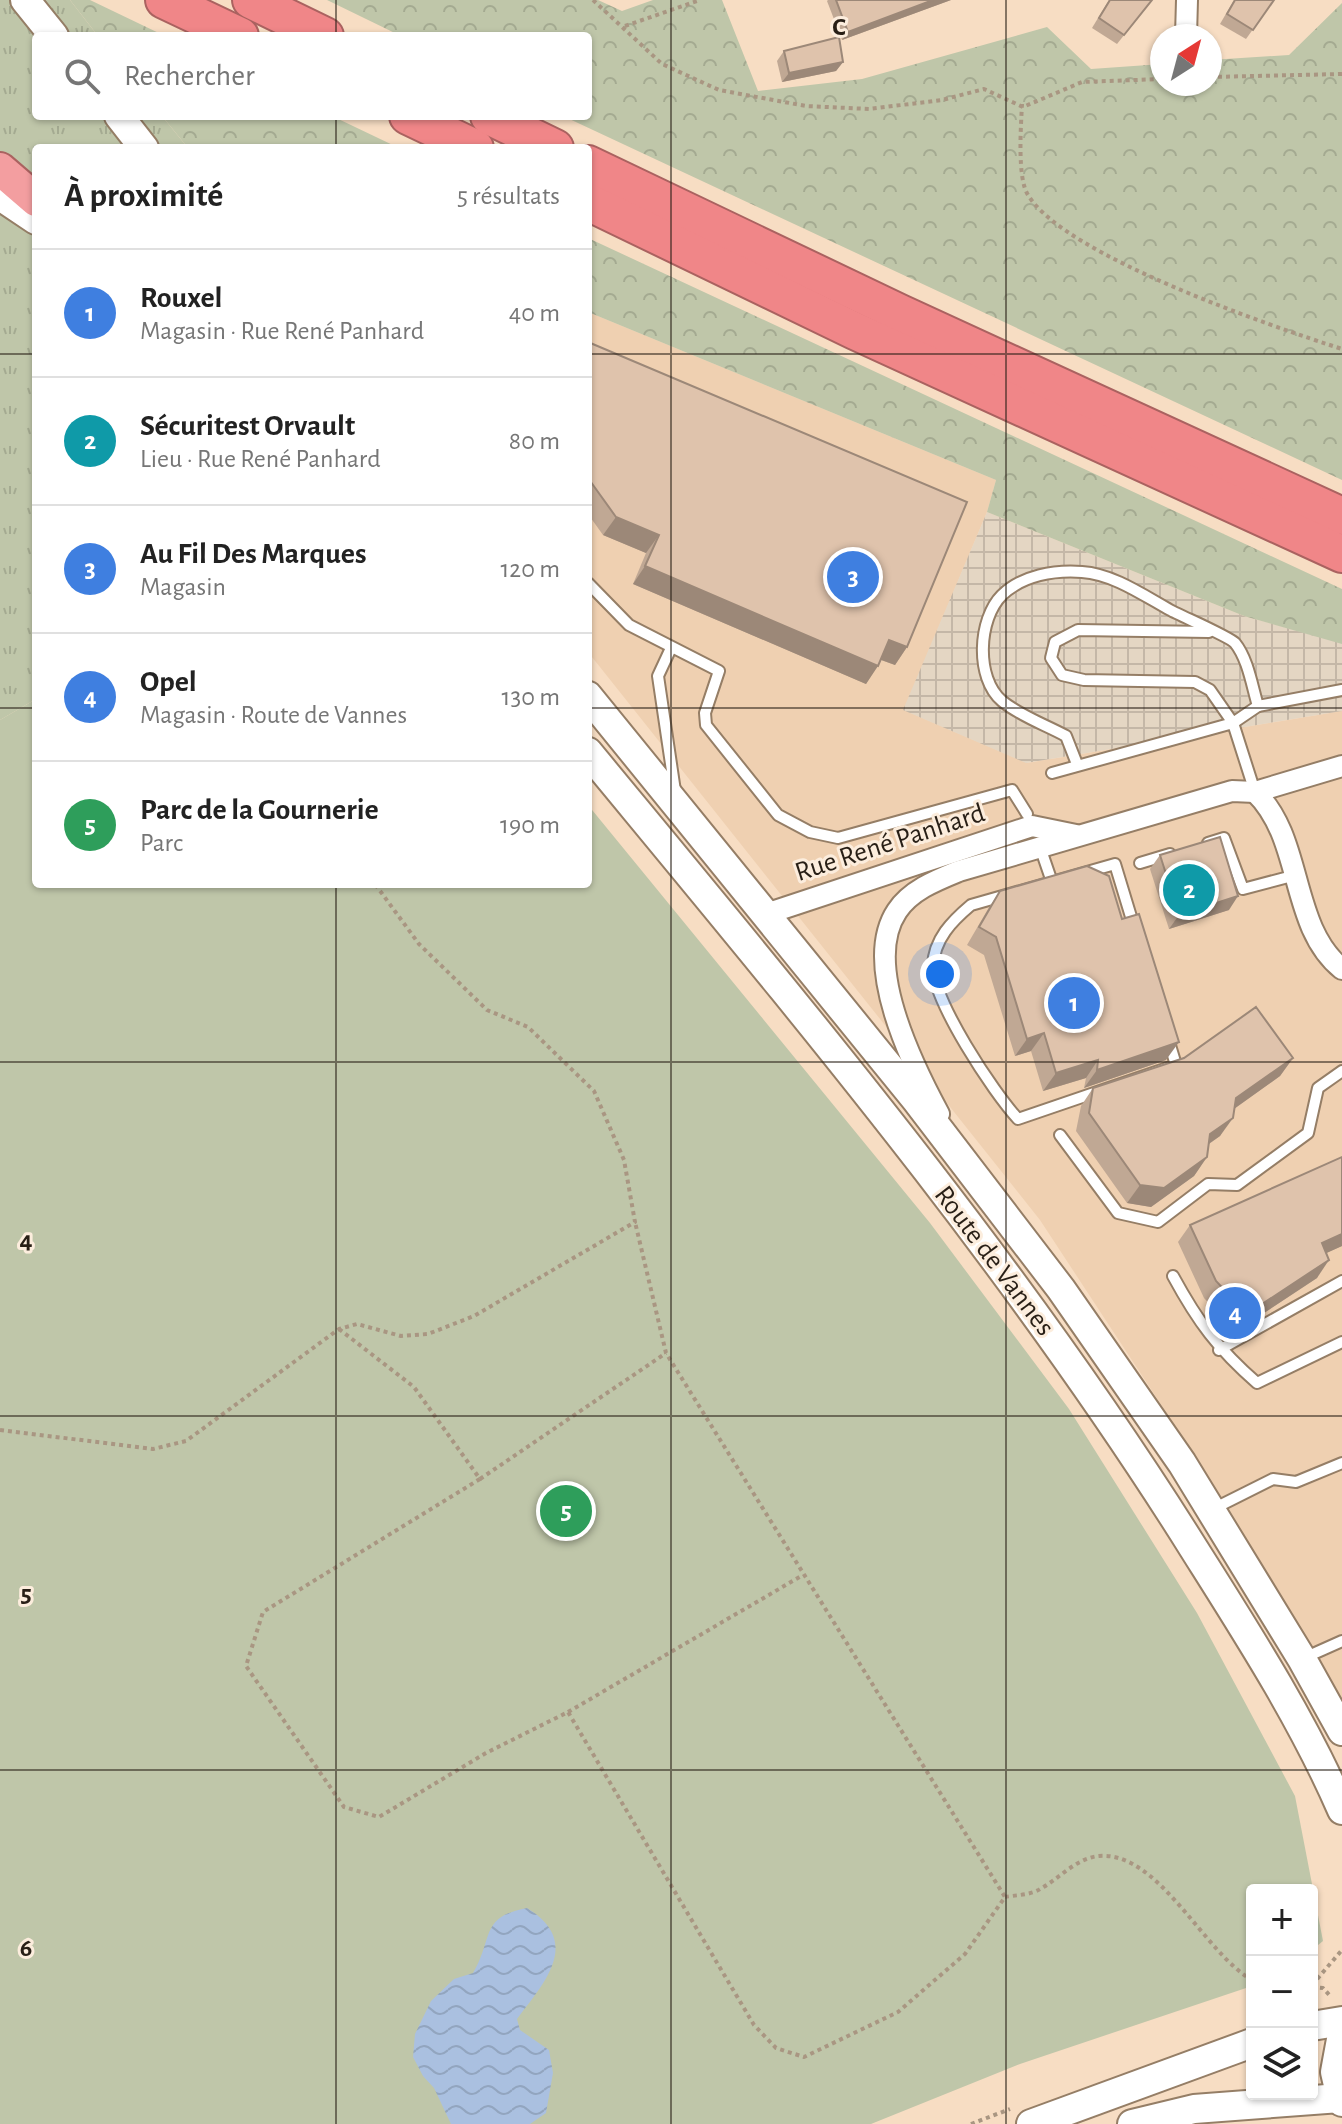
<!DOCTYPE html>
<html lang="fr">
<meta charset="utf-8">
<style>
body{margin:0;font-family:"Alegreya Sans",sans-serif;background:#f6f6f6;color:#222}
.controls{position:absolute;right:24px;bottom:24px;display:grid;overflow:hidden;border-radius:8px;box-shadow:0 2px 6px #0004}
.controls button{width:72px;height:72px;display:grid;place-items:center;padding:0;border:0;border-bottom:2px solid #e0e0e0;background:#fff;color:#222;font:40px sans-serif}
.compass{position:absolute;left:1150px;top:24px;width:72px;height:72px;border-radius:50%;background:#fff;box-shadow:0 2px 6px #0004;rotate:36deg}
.you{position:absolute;left:940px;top:974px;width:28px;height:28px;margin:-20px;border:6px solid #fff;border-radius:50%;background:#1a73e8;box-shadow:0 0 0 12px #1a73e833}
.badge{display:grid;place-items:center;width:52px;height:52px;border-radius:50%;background:#316c57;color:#fff;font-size:26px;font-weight:700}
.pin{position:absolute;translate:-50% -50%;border:4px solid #fff;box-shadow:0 2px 8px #0006}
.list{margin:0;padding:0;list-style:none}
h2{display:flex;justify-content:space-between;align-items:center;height:104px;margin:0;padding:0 32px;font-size:34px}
h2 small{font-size:26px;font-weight:400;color:#767676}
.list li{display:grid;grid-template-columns:52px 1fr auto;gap:24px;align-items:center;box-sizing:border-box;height:128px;padding:0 32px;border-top:2px solid #e0e0e0}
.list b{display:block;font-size:30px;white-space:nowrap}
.list p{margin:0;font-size:26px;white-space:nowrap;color:#767676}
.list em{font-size:26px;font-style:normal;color:#767676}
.icon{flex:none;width:44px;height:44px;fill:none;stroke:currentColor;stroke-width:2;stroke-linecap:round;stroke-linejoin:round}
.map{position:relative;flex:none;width:1342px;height:2124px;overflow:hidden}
.search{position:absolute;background:#fff;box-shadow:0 2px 6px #0004;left:32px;top:32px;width:560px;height:88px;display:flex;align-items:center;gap:20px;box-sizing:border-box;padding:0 28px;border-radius:8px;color:#767676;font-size:30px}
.panel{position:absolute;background:#fff;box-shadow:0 2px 6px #0004;left:32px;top:144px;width:560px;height:744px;border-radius:8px}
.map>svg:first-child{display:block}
.built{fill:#efd0b1}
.industrial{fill:url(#industrial-grid)}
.grass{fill:url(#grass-tufts)}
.forest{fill:url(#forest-crowns)}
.park{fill:#bfc6a9}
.water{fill:url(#water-waves)}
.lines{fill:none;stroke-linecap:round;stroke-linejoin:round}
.service-casing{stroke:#957e66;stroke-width:14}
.minor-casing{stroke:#957e66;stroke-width:24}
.secondary-casing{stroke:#957e66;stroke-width:32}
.trunk-casing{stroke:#aa6260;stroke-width:36}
.motorway-casing{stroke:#aa6260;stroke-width:40}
.path{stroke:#a99682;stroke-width:4;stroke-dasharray:4 4;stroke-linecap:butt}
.service{stroke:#fff;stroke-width:10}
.minor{stroke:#fff;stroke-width:20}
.secondary{stroke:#fff;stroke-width:28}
.trunk{stroke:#f39ea0;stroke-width:32}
.motorway{stroke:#f08688;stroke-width:36}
.wall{fill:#c0a894}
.shaded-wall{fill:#9c8878}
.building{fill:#dfc3ac;stroke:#9c8878;stroke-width:2}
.grid{fill:none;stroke:#281f16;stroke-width:2;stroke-opacity:0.55}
.labels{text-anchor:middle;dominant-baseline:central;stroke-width:6;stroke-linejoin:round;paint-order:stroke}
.street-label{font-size:28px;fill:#281f16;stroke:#fceddd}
.grid-label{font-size:26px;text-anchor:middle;font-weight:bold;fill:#281f16;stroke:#fceddd;stroke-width:6;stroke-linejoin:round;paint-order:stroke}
</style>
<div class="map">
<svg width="1342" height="2124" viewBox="0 0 1342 2124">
<defs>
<pattern id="industrial-grid" width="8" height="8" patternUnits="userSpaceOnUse" patternTransform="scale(2)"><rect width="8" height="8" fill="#e4d6c3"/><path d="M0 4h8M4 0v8" fill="none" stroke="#c4b7a7"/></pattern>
<pattern id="grass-tufts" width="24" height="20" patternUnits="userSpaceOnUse" patternTransform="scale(2)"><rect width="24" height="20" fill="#bfc6a9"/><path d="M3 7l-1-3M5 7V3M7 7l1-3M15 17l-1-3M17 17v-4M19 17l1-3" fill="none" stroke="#a4aa91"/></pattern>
<pattern id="forest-crowns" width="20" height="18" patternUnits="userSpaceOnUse" patternTransform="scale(2)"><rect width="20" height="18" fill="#bfc6a9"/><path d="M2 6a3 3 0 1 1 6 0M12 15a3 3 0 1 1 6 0" fill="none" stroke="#a4aa91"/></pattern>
<pattern id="water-waves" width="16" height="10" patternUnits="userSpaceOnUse" patternTransform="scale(2)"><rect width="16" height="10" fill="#aac0e0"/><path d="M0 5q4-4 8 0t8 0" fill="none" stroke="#92a5bf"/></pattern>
</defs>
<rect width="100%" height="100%" fill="#f7ddc3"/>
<polygon class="built" points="588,312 996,480 987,512 904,710 1027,763 1342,711 1342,1702 1202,1467 1040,1220 588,652"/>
<polygon class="industrial" points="987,512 1244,616 1342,643 1342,711 1026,763 903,710"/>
<polygon class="grass" points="0,0 70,0 98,36 36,36 36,116 162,116 188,148 36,148 36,699 0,720"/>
<g class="forest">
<polygon points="70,0 90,0 165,36 98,36"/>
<polygon points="327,0 598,0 622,11 653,0 722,0 758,91 862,79 1047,27 1091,69 1162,64 1162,84 1210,84 1210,60 1289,55 1342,3 1342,480 563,116 588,116 588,36 401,36"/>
<polygon points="162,116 332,116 399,148 188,148"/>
<polygon points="588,238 1342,589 1342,644 1244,616 987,512 996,480 588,312"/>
</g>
<polygon class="park" points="36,699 36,884 588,884 588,805 930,1223 1069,1409 1197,1613 1295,1796 1323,1941 1312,1950 1312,1890 1252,1890 1252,1986 1020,2064 871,2124 0,2124 0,720"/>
<path class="water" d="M527,1908C583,1942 544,1983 517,2019L520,2030L549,2050L553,2073L546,2113L530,2124H451L434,2088L423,2076L413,2057L415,2034L431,2001L454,1979L473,1973C494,1938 479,1917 527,1908Z"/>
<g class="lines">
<defs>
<g id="service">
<polyline points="588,583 629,625 719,671 705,713 706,725 778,815 810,832 838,838 1012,790 1027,814"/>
<polyline points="1209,632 1078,630 1055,642 1051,658 1062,675 1084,680 1195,682 1210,690 1233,723 1258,706"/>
<polyline points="671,648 658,676 675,791"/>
<path d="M1077,764L1066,736C1046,725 1020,716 1002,701C975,678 978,619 1002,595C1023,575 1054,570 1082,572C1113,574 1143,595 1170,610C1181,616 1230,637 1235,643C1248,659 1252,686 1258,706L1342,690"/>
<polyline points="1052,773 1233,723 1255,792"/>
<polyline points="1208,843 1224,838 1243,889 1296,875"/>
<polyline points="1040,847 1052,882"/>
<polyline points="1140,863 1170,854"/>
<path d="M1115,864L1176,1065L1018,1119C993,1092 933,1001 933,966C934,939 952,921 971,905Z"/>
<polyline points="1060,1135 1118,1213 1158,1222 1208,1184 1237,1185 1308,1133 1318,1088 1342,1071"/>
<path d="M1173,1276C1198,1322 1218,1349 1257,1383L1342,1342"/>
<polyline points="1219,1350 1342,1281"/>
<polyline points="1213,1509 1273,1479 1296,1482 1342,1463"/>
<polyline points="1304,1658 1342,1641"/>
</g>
<g id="minor">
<polyline points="1186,36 1187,0"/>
<path d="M1255,792C1304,839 1289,926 1342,969"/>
<polyline points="766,914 1032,826 1076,835"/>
<path d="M939,1114C912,1064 862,963 897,911C911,890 937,880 959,871L1232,791L1255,792L1342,766"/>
</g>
<g id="secondary">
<polyline points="25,0 54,36"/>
<polyline points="119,116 144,148"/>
<polyline points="0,196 36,220"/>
<polyline points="588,696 917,1101 1061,1289 1182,1463 1302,1659 1342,1731"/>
<path d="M588,752C800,1009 1017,1266 1194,1549C1247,1633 1302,1718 1342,1810"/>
<polyline points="1312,2026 1342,2021"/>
<polyline points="1342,2034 1335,2072 1342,2102"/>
<polyline points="1031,2124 1252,2043"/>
<polyline points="1132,2124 1194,2109 1340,2098"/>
</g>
<polyline id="trunk" points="0,169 36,200"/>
<g id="motorway">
<polyline points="164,0 240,36"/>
<polyline points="251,0 325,36"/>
<polyline points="408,116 475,148"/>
<polyline points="489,116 555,148"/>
<polyline points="588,164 900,313 1342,516"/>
<polyline points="588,202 855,331 1342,554"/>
</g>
</defs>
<use href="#service" class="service-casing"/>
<use href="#minor" class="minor-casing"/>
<use href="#secondary" class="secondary-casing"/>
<use href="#trunk" class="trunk-casing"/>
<use href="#motorway" class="motorway-casing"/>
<g class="path">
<polyline points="593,0 662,64 719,90 806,106 869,109 942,100 984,89 1023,107 1082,82 1162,79"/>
<polyline points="625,26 700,0"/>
<polyline points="1210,77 1342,74"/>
<path d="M1022,104C1021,126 1017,178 1028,195C1065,256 1271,326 1342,349"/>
<polyline points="339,1329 414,1387 480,1479 263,1612 246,1666 344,1807 379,1817 486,1753 568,1712 754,2025 776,2048 804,2057 898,2012 965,1954 1005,1897 666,1353 635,1222"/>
<polyline points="0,1430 153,1449 186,1441 339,1329 357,1324 401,1336 428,1334 474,1316 635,1222 624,1160 594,1091 528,1027 487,1010 419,944 375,884"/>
<polyline points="480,1479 666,1353"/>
<polyline points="568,1712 803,1575"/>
<path d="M1005,1897C1016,1895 1031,1895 1040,1889C1059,1879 1076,1858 1099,1856C1159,1851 1204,1953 1252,1980"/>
<polyline points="1312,1985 1342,1950"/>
<polyline points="1312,1987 1323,1988 1331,1997"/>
<polyline points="971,2124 1010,2109"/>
</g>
<use href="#service" class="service"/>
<use href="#minor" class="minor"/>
<use href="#secondary" class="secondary"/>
<use href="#trunk" class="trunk"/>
<use href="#motorway" class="motorway"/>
</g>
<g class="wall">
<polygon points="828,0 951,0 842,40 827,1"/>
<polygon points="1109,0 1152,0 1117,44 1092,28"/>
<polygon points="1234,0 1274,0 1246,39 1220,24"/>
<polygon points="784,51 843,62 836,71 782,82 777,61"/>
<polygon points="588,342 907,647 895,665 881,660 866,684 633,584 646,553 603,535 588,514"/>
<polygon points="1160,855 1229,910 1169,929 1150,869"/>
<polygon points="1000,891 1166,1060 1084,1088 1086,1078 1043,1091 1031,1051 1015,1056 984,955 967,945 988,909"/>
<polygon points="1184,1058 1293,1058 1280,1076 1234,1109 1220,1136 1209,1144 1207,1157 1194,1176 1151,1207 1127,1203 1076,1131 1081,1106 1093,1088"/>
<polygon points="1342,1157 1342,1246 1326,1253 1317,1278 1235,1332 1204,1298 1178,1242 1190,1225"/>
</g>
<g class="shaded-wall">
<polygon points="933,0 951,0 842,40 848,32"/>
<polygon points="843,62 836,71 782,82 789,73"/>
<polygon points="616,517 659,535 646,553 603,535"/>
<polygon points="645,566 878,666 866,684 633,584"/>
<polygon points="889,640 907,647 895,665 876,658"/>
<polygon points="1238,896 1229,910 1169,929 1179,915"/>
<polygon points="1044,1033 1031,1051 1015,1056 1027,1039"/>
<polygon points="1179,1042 1166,1060 1084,1088 1097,1070"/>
<polygon points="1293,1058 1280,1076 1224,1116 1236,1098"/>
<polygon points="1098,1060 1086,1078 1043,1091 1056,1073"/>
<polygon points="1233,1118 1220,1136 1197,1152 1210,1134"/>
<polygon points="1207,1157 1194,1176 1151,1207 1127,1203 1140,1185"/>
<polygon points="1342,1234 1342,1246 1309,1261 1322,1243"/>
<polygon points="1329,1260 1317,1278 1235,1332 1247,1314"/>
</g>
<g class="building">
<polygon points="836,0 933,0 848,32"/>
<polygon points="1110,0 1152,0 1124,35 1099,18"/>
<polygon points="1235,0 1274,0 1253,30 1227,14"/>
<polygon points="839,37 843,62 789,73 784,51"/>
<polygon points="588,342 967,502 907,647 889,640 878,666 645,566 659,535 616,517 588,478"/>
<polygon points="1220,837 1238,896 1179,915 1160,855"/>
<polygon points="1087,866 1109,876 1122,919 1139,914 1179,1042 1097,1070 1098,1060 1056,1073 1044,1033 1027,1039 996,937 979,927 1000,891"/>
<polygon points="1256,1007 1293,1058 1236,1098 1233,1118 1210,1134 1207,1157 1164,1188 1140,1185 1089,1113 1093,1088 1184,1058"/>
<polygon points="1342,1157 1342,1234 1322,1243 1329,1260 1247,1314 1216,1281 1190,1225"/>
</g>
<path class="grid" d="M336,0V36M671,0V2124M1006,0V2124M336,116V148M0,354H36M588,354H1342M0,708H36M588,708H1342M336,884V2124M0,1062H1342M0,1416H1342M0,1770H1342"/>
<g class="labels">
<g class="street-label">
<text transform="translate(890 843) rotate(-18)">Rue René Panhard</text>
<text transform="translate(994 1261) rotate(53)">Route de Vannes</text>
</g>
</g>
<g class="grid-label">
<text x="839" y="35">C</text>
<text x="26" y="1248">4</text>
<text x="26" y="1602">5</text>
<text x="26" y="1956">6</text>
</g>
</svg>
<div class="controls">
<button>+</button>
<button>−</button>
<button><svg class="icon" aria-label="layers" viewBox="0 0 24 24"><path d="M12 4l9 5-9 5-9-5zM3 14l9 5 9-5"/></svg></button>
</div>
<svg class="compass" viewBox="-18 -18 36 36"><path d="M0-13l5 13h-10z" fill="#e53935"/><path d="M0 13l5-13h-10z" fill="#767676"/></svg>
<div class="you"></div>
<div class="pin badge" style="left:1074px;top:1003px;background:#3f7fe0">1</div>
<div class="pin badge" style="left:1189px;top:890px;background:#0f9aa8">2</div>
<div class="pin badge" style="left:853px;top:577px;background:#3f7fe0">3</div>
<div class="pin badge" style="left:1235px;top:1313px;background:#3f7fe0">4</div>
<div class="pin badge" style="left:566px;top:1511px;background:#2e9e5b">5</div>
<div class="search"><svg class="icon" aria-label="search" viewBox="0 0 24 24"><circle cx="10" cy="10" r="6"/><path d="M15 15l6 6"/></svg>Rechercher</div>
<section class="panel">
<h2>À proximité<small>5 résultats</small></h2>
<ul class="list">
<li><span class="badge" style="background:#3f7fe0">1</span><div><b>Rouxel</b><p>Magasin · Rue René Panhard</p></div><em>40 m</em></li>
<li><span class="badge" style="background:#0f9aa8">2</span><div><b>Sécuritest Orvault</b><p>Lieu · Rue René Panhard</p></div><em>80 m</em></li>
<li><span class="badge" style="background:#3f7fe0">3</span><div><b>Au Fil Des Marques</b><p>Magasin</p></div><em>120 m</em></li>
<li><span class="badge" style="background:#3f7fe0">4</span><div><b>Opel</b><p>Magasin · Route de Vannes</p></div><em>130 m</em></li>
<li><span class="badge" style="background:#2e9e5b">5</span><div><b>Parc de la Gournerie</b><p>Parc</p></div><em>190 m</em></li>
</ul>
</section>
</div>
